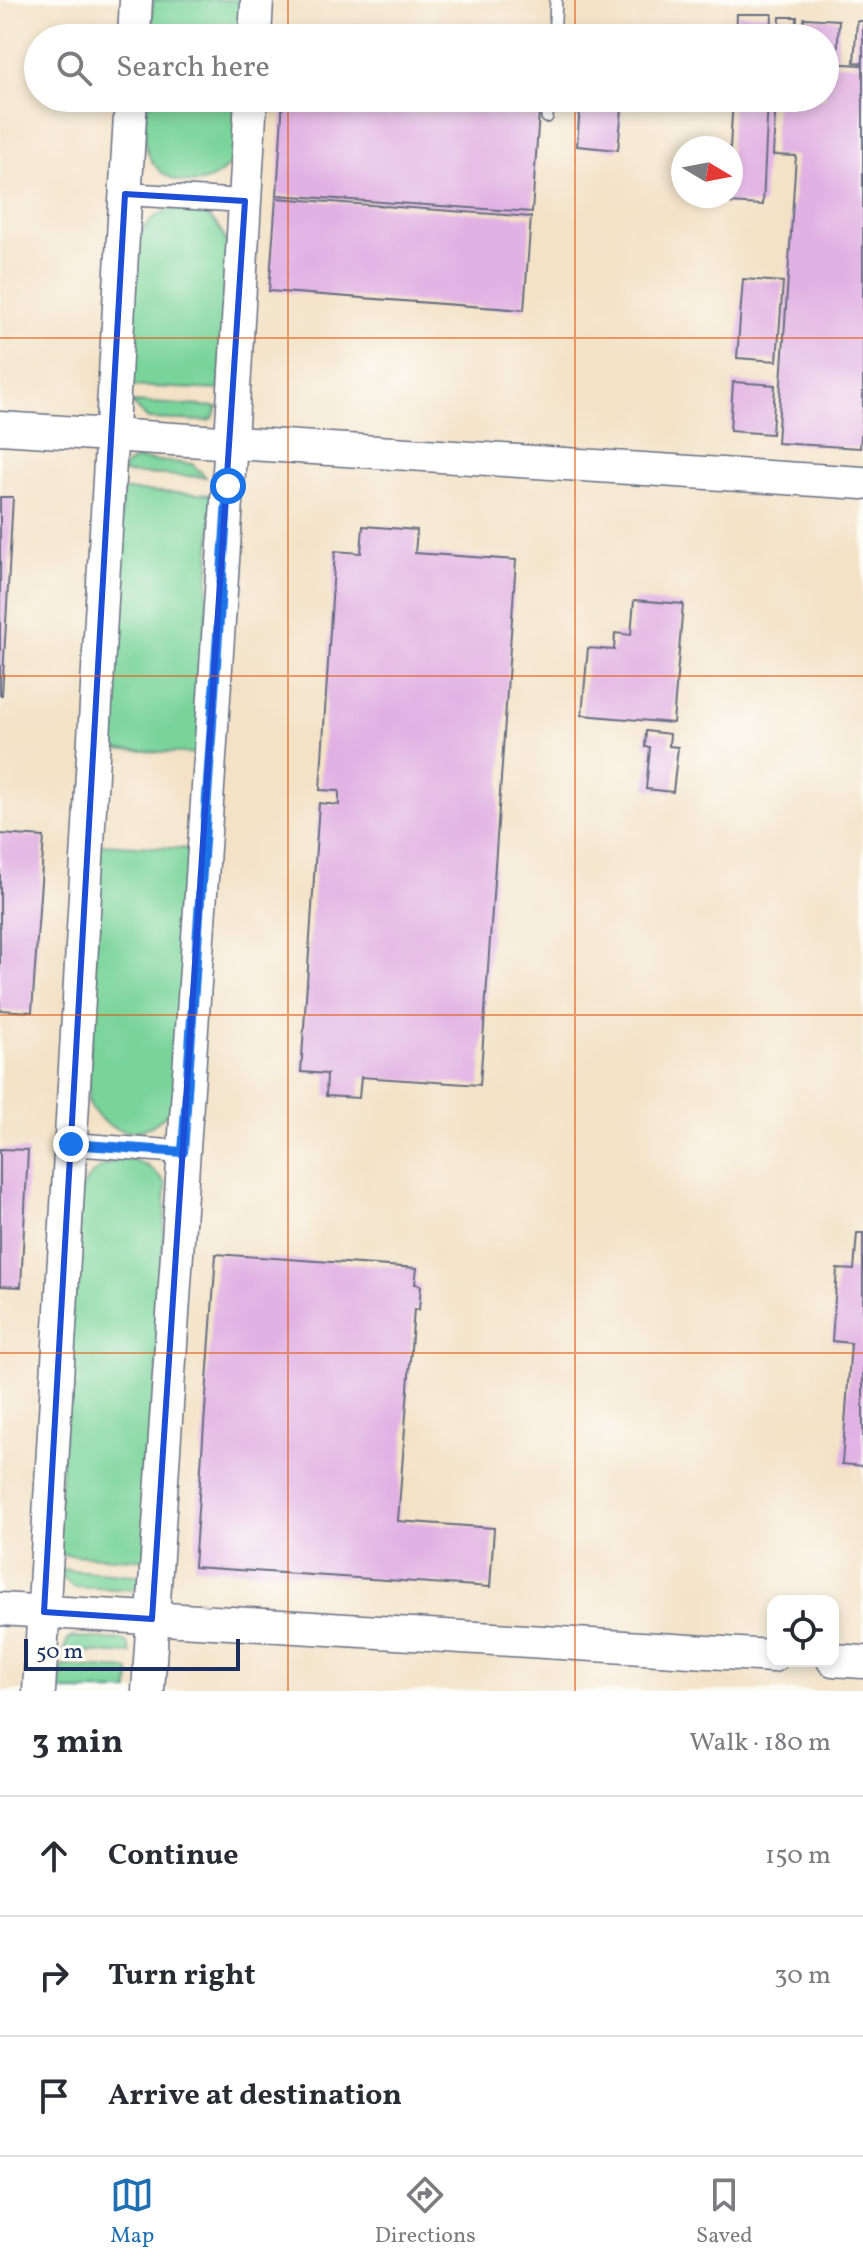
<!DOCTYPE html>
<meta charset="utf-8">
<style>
body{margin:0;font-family:Vollkorn,serif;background:#f7f7f7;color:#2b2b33}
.controls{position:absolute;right:24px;bottom:24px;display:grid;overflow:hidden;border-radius:16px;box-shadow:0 4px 12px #0003}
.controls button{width:72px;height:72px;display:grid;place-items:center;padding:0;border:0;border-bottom:2px solid #e1e1e2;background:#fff;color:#2b2b33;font:40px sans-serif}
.compass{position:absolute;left:671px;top:136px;width:72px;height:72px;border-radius:50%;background:#fff;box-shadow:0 4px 12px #0003;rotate:100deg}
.scale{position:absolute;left:24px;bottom:20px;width:216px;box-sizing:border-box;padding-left:8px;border:4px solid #1b2f5e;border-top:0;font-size:22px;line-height:28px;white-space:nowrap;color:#1b2f5e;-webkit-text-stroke:6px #fdfcf7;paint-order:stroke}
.stop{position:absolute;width:24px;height:24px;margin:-18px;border:6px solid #1a73e8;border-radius:50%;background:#fff}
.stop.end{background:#1a73e8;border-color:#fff;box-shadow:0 2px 8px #0008}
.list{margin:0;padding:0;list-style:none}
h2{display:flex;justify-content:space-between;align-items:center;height:104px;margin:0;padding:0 32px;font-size:34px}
h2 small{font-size:26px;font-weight:400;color:#7c7c81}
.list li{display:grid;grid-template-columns:52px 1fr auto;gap:24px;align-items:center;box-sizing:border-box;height:120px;padding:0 32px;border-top:2px solid #e1e1e2}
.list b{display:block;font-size:30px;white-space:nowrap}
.list em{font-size:26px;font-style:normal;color:#7c7c81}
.icon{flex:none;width:44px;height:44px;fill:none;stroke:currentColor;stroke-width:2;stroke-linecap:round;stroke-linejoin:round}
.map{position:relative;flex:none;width:863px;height:1691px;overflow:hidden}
.search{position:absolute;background:#fff;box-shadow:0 4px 12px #0003;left:24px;right:24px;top:24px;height:88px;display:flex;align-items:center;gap:20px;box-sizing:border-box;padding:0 28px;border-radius:44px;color:#7c7c81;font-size:30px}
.sheet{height:464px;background:#fff}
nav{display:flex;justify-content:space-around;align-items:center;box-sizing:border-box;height:112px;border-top:2px solid #e1e1e2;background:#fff;font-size:22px;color:#7c7c81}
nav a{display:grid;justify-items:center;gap:4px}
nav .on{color:#1f6fb2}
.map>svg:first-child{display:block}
.green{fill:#79d49a;stroke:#4a827c;stroke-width:2}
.building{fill:#e1b1e3}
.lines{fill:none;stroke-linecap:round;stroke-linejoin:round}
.lane-casing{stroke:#676e82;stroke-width:14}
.street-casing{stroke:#676e82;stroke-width:25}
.secondary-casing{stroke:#676e82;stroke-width:35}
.lane{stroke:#fff;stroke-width:11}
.street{stroke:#fff;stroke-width:22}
.secondary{stroke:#fff;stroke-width:32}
.route{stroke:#1a73e8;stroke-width:10}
.marked{fill:none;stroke:#1d4ed8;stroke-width:6;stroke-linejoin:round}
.grid{fill:none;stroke:#de5710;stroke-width:2;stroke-opacity:0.55}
</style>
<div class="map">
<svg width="863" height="1691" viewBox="0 0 863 1691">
<rect width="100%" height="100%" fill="#fdfcf7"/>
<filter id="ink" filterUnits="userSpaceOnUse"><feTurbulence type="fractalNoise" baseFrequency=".0125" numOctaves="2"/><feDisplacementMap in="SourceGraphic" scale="16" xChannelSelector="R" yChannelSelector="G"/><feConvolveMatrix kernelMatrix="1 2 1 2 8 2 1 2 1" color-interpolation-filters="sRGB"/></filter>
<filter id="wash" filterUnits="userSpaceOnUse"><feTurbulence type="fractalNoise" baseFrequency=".006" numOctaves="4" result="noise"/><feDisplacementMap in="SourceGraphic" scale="32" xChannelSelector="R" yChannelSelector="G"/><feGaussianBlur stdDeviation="1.8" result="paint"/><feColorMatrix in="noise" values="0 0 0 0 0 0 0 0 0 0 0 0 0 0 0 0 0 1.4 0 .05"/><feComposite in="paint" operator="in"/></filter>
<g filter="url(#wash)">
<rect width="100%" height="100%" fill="#f3e2c6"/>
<g class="green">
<polygon points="153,0 244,0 242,38 151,38"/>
<path d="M148,98H239C237,115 239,145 232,159C214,194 161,189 148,153C142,137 147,115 148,98Z"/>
<path d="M185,207C209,213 220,223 228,247L220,390L128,386L137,241C148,219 160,209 185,207Z"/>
<polygon points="131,402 218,407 213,418 208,421 148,419"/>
<polygon points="135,459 192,464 206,477 123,473 125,466"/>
<polygon points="122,490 213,495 199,754 108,749"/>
<path d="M100,844L192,849L174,1103C152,1141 107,1141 88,1101Z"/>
<path d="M130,1159C147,1164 156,1171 166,1184L148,1560L56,1554L79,1194C90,1171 105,1160 130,1159Z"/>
<polygon points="58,1569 146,1576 142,1588 137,1590 73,1587 62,1577"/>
<polygon points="72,1637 122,1640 128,1644 131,1654 64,1651 67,1641"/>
<polygon points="62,1666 130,1670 129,1691 60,1691"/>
</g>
<g id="blocks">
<g class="building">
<polygon points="737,14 772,14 771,38 736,38"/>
<polygon points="780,17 797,17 796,38 779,38"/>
<polygon points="804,18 839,20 837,60 825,59 825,38 803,38"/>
<polygon points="857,21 863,21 863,63 854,62"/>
<polygon points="825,63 863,65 863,411 860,448 777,443 796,156 773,155 776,98 825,98"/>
<polygon points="283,98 540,98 532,212 277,195"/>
<polygon points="733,98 768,98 763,205 727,203 728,196 731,196 730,148"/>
<polygon points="580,105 622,109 618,150 577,146"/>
<polygon points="276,198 531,217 524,310 269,291"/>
<polygon points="743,279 783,282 777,361 737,358"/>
<polygon points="733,382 775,385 772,434 730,431"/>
<polygon points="0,497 13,497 2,695 0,695"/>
<polygon points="363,526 417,530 415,553 516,560 480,1085 361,1077 359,1098 326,1096 327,1074 301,1072 319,803 339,805 339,791 320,790 335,551 361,553"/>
<polygon points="634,600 683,604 673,723 582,715 588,648 614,650 615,633 631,635"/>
<polygon points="646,731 670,734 669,746 678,747 673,792 646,789 650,747 645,747"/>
<polygon points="0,834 44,837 32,1012 0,1010"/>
<polygon points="0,1149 28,1150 21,1287 0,1286"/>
<polygon points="857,1233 863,1233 863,1466 842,1464 851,1343 832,1341 837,1269 854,1270"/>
<polygon points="216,1254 417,1268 415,1284 421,1285 419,1310 414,1309 398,1521 494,1528 490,1587 194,1567"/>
</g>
</g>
</g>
<g filter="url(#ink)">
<use href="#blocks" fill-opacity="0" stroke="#676e82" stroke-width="2"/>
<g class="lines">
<defs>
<g id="lane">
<polyline points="554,38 556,0"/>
<polyline points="547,117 549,98"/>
</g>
<g id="street">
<polyline points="125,194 245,201"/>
<polyline points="71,1144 183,1152"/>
</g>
<g id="secondary">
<polyline points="134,38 136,0"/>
<polyline points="255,38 257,0"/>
<polyline points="0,428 863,483"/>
<polyline points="0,1609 773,1656"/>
<polyline points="833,1660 863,1662"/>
<polyline points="39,1691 131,98"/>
<polyline points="148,1691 231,441 251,98"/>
</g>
</defs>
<use href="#lane" class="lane-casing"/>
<use href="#street" class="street-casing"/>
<use href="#secondary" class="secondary-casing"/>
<use href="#lane" class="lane"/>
<use href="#street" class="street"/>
<use href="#secondary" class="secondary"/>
</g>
</g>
<g class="lines" filter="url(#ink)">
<polyline class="route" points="71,1144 183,1152 228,486"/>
</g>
<path class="marked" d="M125,194L245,201L152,1619L44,1612Z"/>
<path class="grid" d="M288,0V38M575,0V38M288,98V1691M575,98V1691M0,338H863M0,676H863M0,1015H863M0,1353H863"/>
</svg>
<div class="controls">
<button><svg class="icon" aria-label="locate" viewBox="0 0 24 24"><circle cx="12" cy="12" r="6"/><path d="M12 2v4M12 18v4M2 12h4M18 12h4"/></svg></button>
</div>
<svg class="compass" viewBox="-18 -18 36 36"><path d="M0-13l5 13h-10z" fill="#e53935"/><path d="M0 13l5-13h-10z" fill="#7c7c81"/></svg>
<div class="scale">50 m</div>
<div class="stop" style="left:228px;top:486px"></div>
<div class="stop end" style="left:71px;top:1144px"></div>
<div class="search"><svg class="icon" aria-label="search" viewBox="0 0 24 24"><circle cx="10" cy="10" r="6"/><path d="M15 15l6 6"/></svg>Search here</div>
</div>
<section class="sheet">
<h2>3 min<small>Walk · 180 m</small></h2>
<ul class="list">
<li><svg class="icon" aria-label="ahead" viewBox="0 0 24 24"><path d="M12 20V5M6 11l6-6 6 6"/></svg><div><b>Continue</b></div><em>150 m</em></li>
<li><svg class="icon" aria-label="right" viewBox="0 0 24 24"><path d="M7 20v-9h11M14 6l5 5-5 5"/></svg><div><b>Turn right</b></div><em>30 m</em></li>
<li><svg class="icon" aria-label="arrive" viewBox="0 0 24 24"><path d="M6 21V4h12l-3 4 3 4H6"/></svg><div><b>Arrive at destination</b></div></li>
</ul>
</section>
<nav>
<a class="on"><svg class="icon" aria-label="map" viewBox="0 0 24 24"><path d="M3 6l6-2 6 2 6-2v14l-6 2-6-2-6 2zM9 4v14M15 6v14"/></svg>Map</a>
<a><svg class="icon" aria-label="directions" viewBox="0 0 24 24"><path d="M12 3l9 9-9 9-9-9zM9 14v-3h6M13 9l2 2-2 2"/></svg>Directions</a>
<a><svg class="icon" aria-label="saved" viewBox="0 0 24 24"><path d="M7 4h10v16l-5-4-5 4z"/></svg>Saved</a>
</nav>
